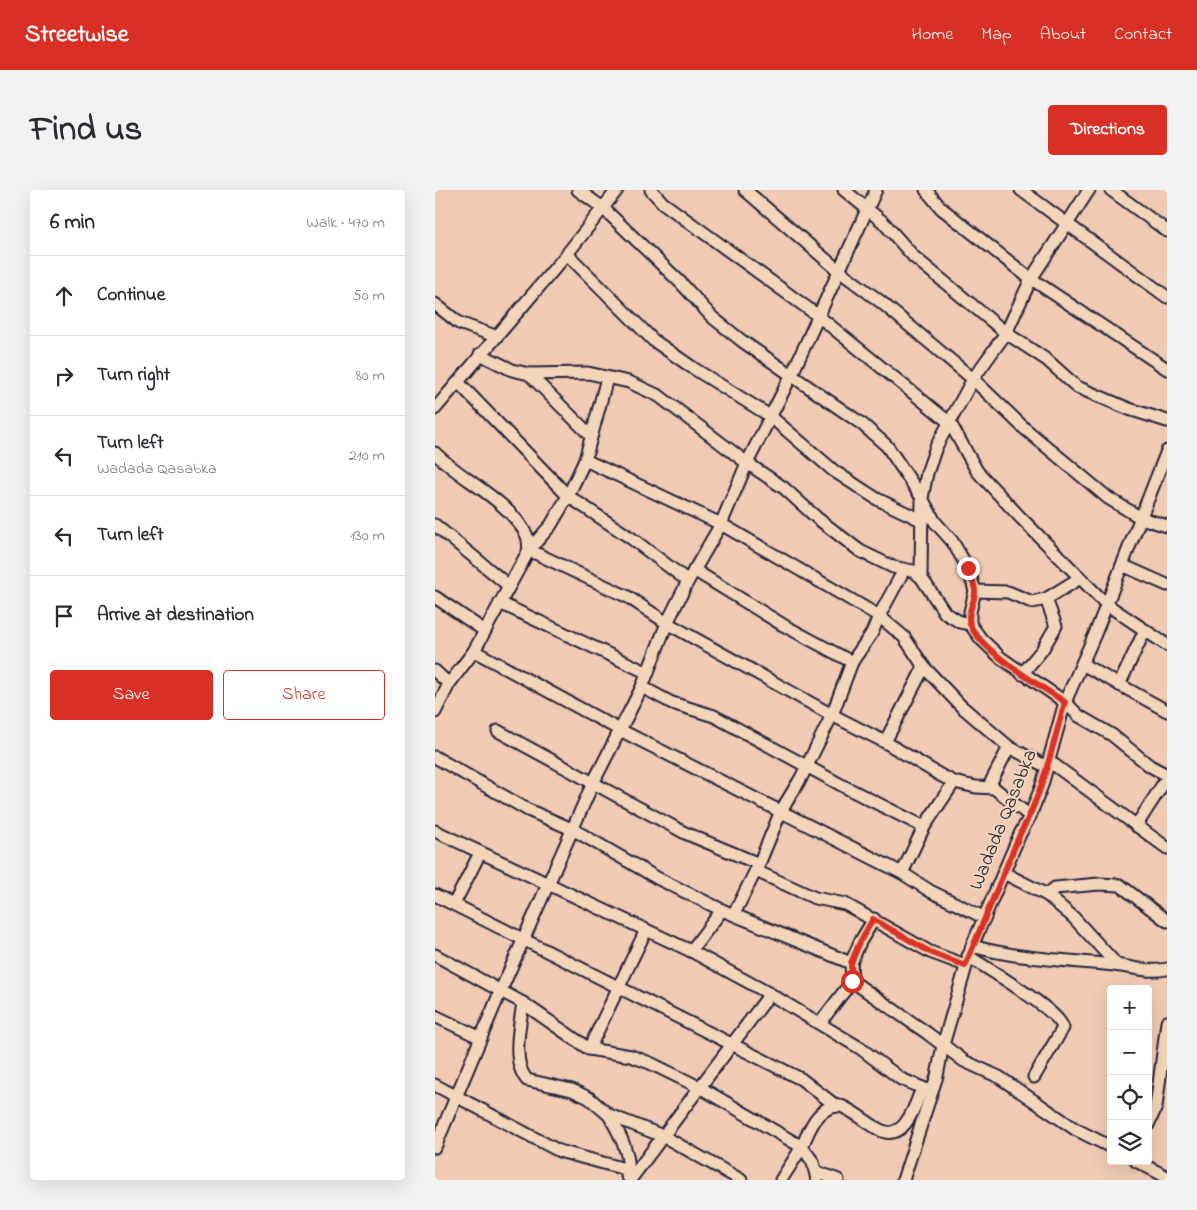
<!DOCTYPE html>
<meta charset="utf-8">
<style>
body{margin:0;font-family:"Indie Flower",sans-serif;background:#f2f2f3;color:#2b2b33}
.controls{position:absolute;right:15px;bottom:15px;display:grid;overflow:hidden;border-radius:5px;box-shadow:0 5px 20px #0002}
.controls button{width:45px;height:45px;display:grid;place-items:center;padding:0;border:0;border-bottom:1px solid #e1e1e2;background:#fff;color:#2b2b33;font:25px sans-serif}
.stop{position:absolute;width:15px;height:15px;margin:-11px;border:4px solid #d93025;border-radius:50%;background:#fff}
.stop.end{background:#d93025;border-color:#fff;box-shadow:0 1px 5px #0008}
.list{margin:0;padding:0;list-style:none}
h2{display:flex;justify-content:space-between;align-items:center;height:65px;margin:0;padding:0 20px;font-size:21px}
h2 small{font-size:16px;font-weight:400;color:#7c7c81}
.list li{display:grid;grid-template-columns:32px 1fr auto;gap:15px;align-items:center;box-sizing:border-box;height:80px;padding:0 20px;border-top:1px solid #e1e1e2}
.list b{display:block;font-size:19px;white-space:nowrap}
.list p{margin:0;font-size:16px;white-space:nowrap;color:#7c7c81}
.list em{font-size:16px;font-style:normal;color:#7c7c81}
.actions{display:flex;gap:10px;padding:15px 20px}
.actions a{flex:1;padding:11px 0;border:1px solid #d93025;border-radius:5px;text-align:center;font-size:18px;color:#d93025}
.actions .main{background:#d93025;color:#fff}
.icon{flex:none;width:28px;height:28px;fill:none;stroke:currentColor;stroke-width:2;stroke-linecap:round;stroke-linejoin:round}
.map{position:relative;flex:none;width:732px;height:990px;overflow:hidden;border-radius:5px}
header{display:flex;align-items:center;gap:30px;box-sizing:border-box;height:70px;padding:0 25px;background:#d93025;color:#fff}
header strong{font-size:24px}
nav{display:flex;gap:28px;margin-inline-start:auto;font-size:18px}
.intro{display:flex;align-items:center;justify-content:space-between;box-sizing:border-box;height:120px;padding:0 30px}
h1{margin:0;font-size:35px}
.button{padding:12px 22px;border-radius:5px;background:#d93025;color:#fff;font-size:18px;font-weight:700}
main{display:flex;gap:30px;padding:0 30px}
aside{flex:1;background:#fff;border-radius:5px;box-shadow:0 5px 20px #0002}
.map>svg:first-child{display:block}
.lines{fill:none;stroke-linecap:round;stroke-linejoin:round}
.minor-casing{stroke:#22223b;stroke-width:15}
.minor{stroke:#f3d6b9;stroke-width:11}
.route{stroke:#d93025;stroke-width:6}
.labels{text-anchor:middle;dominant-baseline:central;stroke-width:4;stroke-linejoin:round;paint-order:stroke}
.street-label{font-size:20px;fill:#22223b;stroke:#f3d6b9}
</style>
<header>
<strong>Streetwise</strong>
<nav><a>Home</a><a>Map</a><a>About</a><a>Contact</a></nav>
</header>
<div class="intro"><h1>Find us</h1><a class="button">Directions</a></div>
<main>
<aside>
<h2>6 min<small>Walk · 470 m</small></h2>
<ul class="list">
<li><svg class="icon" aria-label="ahead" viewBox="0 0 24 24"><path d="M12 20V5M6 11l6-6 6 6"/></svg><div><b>Continue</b></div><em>50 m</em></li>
<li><svg class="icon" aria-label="right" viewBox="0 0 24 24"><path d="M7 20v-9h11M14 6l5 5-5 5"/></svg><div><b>Turn right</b></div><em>80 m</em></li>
<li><svg class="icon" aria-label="left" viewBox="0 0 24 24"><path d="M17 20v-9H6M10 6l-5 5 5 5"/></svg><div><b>Turn left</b><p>Wadada Qasabka</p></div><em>210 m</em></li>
<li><svg class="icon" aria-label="left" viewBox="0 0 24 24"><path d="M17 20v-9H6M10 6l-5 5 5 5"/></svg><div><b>Turn left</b></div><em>130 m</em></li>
<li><svg class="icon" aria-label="arrive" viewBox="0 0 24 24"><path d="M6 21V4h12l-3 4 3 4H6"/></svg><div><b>Arrive at destination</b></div></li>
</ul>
<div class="actions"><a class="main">Save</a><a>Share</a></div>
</aside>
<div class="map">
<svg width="732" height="990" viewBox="0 0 732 990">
<rect width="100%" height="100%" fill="#f0cab3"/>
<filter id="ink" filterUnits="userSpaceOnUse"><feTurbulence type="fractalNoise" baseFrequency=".02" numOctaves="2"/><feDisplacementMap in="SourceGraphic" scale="10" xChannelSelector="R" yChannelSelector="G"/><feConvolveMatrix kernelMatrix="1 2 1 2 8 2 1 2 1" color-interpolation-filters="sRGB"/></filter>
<g filter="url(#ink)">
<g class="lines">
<defs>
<g id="minor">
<polyline points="143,0 168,18 246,93 277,127 307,151 427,234 452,256 487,308 486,387"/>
<polyline points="216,0 228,13 382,125 515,233 542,281 584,326 671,414 732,455"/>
<polyline points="310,0 403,80 446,112 538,189 589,238 673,308 706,328 732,336"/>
<polyline points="409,0 448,32 479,67 571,143 612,170 642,197 694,219 732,231"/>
<polyline points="491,0 506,18 592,86 732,179"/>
<polyline points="586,0 732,107"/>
<polyline points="654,0 596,89 571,143 538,189 501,257 492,283 487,308 500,332 517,351 533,378 540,401 535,422 535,434 546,449 566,468 630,512 644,526 677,545 715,576 732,585"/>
<polyline points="676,0 732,41"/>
<polyline points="132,64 218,150 258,178 335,226 399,281 442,309 488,331"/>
<polyline points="0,114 24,133 60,146"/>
<polyline points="45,164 77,180 94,184 153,183 194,192 224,206 312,273 349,298 382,328 425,361 458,377 478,381 486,387 510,423 525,432 535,434"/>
<polyline points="94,184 156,246"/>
<polyline points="23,192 133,306 196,348 253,391"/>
<polyline points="0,219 132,64 182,0"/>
<path d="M0,263C28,291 72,309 91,344C94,349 93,355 94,360L193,407L232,433L397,525L450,552L505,585L519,592L541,597L559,598L595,626"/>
<polyline points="150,270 286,334 444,426 437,443 417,472"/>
<polyline points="0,335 74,396"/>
<polyline points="687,375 732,395"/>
<polyline points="259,380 348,435 417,472 397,525 366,588 346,621 324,674 299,724"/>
<polyline points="469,380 444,426 469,447 489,477 526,516 574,557 612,577"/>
<polyline points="540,401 573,402 597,412 611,409 645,388"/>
<polyline points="0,407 50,441"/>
<polyline points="65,413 213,483"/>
<polyline points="39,461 185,540 467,683 495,701 550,728"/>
<polyline points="647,474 732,521"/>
<polyline points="0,481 14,494"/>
<polyline points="587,484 607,460 621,436 611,409"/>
<polyline points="684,495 710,440"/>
<polyline points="207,497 237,513 279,526 410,597 489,637"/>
<polyline points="0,522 14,494 39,461 94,360 116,335 133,306 150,270 172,188"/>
<polyline points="63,541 250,643 324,674"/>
<polyline points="450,552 489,477"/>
<polyline points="0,567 93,620 139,640 222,688 287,720 416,773"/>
<polyline points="614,571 732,658"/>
<polyline points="554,596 574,557"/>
<polyline points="701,636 732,588"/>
<polyline points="0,641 256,761 335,804 425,858 466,889 495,901"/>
<polyline points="321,681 380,708 410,714 495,762 530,775"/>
<polyline points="467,683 489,637 519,592"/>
<polyline points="569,683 612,705 638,727 682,775"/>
<polyline points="0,705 366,889 400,915"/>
<polyline points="612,705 620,698 664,694 685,695 732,731"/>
<polyline points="19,714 45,663"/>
<path d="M537,756C582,769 632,770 679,775C699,777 711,783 732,779"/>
<polyline points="256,761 287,720"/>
<path d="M0,765L88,813C85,835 76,872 92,890L137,900L154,908L174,925L228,946L306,990"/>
<path d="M533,766C551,778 625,821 628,838L599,887"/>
<polyline points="417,791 492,843 529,871 564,887 640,939 676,957"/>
<polyline points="88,813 154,859 196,866 215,873 266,898 367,957 346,990"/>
<polyline points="0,826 46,848"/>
<polyline points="385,833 417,791 416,773 425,752 439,729"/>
<polyline points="154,859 211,740"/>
<polyline points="0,895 124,961 194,980"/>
<path d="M174,925C183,941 198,967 192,986"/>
<polyline points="713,935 721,917 732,832"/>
<polyline points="0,957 66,800 158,593 207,497 232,433 253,391 286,334 312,273 357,184 441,0"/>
<polyline points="701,971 732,987"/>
<polyline points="382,982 403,990"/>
<polyline points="195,990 335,804"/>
<path d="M382,990L378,972L367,957C374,939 384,914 406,916C420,922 430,931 443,939C469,954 480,916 487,898"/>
<polyline points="468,990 502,886 508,855 537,756 585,644 595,626 607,595 630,512 660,444 732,261"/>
</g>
</defs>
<use href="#minor" class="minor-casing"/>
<use href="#minor" class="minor"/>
</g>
</g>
<g class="lines" filter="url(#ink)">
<path class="route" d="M417,791L416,773L425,752L438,729L495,762L530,776L585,644C608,603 617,557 630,512C606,496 545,461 535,434C531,422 541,411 540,400C539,392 536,385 533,378"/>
</g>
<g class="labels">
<g class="street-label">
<text transform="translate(569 630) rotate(-68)">Wadada Qasabka</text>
</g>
</g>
</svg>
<div class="controls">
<button>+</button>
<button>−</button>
<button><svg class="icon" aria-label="locate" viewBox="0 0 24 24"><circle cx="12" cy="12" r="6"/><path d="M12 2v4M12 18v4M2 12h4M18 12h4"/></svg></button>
<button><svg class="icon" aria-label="layers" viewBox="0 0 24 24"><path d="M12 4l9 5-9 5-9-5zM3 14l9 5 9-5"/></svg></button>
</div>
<div class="stop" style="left:417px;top:791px"></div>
<div class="stop end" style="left:533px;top:378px"></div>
</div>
</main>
